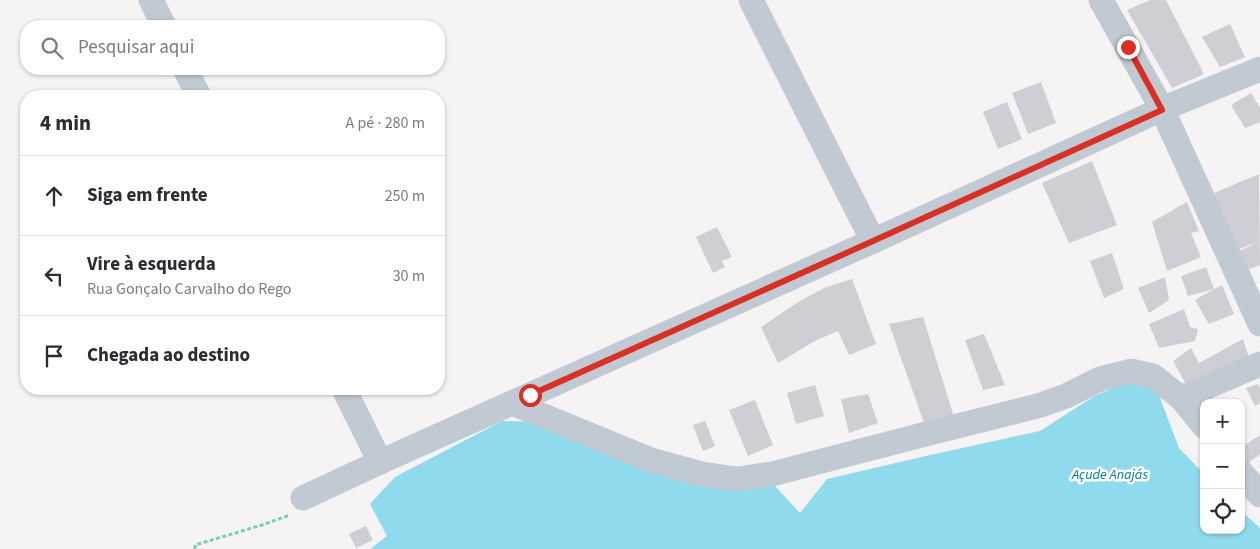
<!DOCTYPE html>
<html lang="pt">
<meta charset="utf-8">
<style>
body{margin:0;font-family:"Source Sans 3",sans-serif;background:#f7f7f7;color:#2b2b33}
.controls{position:absolute;right:15px;bottom:15px;display:grid;overflow:hidden;border-radius:10px;box-shadow:0 1px 4px #0004}
.controls button{width:45px;height:45px;display:grid;place-items:center;padding:0;border:0;border-bottom:1px solid #e1e1e2;background:#fff;color:#2b2b33;font:25px sans-serif}
.stop{position:absolute;width:15px;height:15px;margin:-11px;border:4px solid #d93025;border-radius:50%;background:#fff}
.stop.end{background:#d93025;border-color:#fff;box-shadow:0 1px 5px #0008}
.list{margin:0;padding:0;list-style:none}
h2{display:flex;justify-content:space-between;align-items:center;height:65px;margin:0;padding:0 20px;font-size:21px}
h2 small{font-size:16px;font-weight:400;color:#7c7c81}
.list li{display:grid;grid-template-columns:32px 1fr auto;gap:15px;align-items:center;box-sizing:border-box;height:80px;padding:0 20px;border-top:1px solid #e1e1e2}
.list b{display:block;font-size:19px;white-space:nowrap}
.list p{margin:0;font-size:16px;white-space:nowrap;color:#7c7c81}
.list em{font-size:16px;font-style:normal;color:#7c7c81}
.icon{flex:none;width:28px;height:28px;fill:none;stroke:currentColor;stroke-width:2;stroke-linecap:round;stroke-linejoin:round}
.map{position:relative;flex:none;width:1260px;height:549px;overflow:hidden}
.search{position:absolute;background:#fff;box-shadow:0 1px 4px #0004;left:20px;top:20px;width:425px;height:55px;display:flex;align-items:center;gap:12px;box-sizing:border-box;padding:0 18px;border-radius:20px;color:#7c7c81;font-size:19px}
.panel{position:absolute;background:#fff;box-shadow:0 1px 4px #0004;left:20px;top:90px;width:425px;height:305px;border-radius:20px}
.map>svg:first-child{display:block}
.water{fill:#90daee}
.building{fill:#cdcfd5}
.lines{fill:none;stroke-linecap:round;stroke-linejoin:round}
.path{stroke:#7ad0a6;stroke-width:3;stroke-dasharray:4 2.5;stroke-linecap:butt}
.minor{stroke:#c1cad2;stroke-width:25}
.route{stroke:#d93025;stroke-width:6}
.labels{text-anchor:middle;dominant-baseline:central;stroke-width:5;stroke-linejoin:round;paint-order:stroke}
.water-label{font-size:14px;font-style:italic;fill:#0c7c9b;stroke:#fff}
</style>
<div class="map">
<svg width="1260" height="549" viewBox="0 0 1260 549">
<rect width="100%" height="100%" fill="#f5f3f3"/>
<polygon class="water" points="1130,380 1157,390 1179,448 1204,474 1204,530 1241,530 1241,511 1260,528 1260,549 370,549 387,536 370,504 395,477 502,421 551,422 773,484 800,513 827,479 926,456 1040,431 1093,397"/>
<g class="building">
<polygon points="1150,0 1166,0 1204,74 1172,88 1127,10"/>
<polygon points="1230,24 1245,57 1220,67 1202,37"/>
<polygon points="1041,82 1056,123 1028,134 1012,93"/>
<polygon points="1251,93 1260,108 1260,122 1245,128 1231,105"/>
<polygon points="1007,102 1022,139 998,149 983,112"/>
<polygon points="1092,161 1117,225 1069,243 1042,183"/>
<polygon points="1259,174 1260,265 1241,272 1236,253 1257,242 1234,251 1214,193"/>
<polygon points="1187,202 1199,231 1191,233 1201,257 1167,271 1152,222"/>
<polygon points="717,227 732,257 722,261 725,267 713,273 696,237"/>
<polygon points="1112,253 1124,289 1104,298 1090,261"/>
<polygon points="1206,267 1214,289 1222,285 1234,314 1209,324 1195,300 1214,289 1188,296 1181,276"/>
<polygon points="1165,277 1169,300 1149,313 1138,288"/>
<polygon points="852,279 876,344 849,355 838,331 815,341 778,363 761,327 798,302 824,288"/>
<polygon points="1184,309 1190,327 1198,329 1195,341 1159,348 1149,324"/>
<polygon points="923,317 954,417 924,423 889,324"/>
<polygon points="984,334 1005,385 983,390 965,340"/>
<polygon points="1243,339 1249,358 1187,386 1173,361 1191,348 1199,363"/>
<polygon points="1258,384 1260,389 1260,403 1255,406 1246,388"/>
<polygon points="815,385 824,416 796,424 787,393"/>
<polygon points="868,394 878,423 849,433 841,399"/>
<polygon points="755,400 773,445 748,456 729,410"/>
<polygon points="705,421 715,446 703,451 693,425"/>
<polygon points="1260,435 1260,454 1241,469 1241,448"/>
<polygon points="366,526 373,540 356,548 349,534"/>
</g>
<g class="lines">
<polyline class="path" points="195,549 195,545 262,525 290,515"/>
<g class="minor">
<polyline points="151,0 164,26"/>
<polyline points="751,0 873,241"/>
<polyline points="1101,0 1162,109 1260,324"/>
<polyline points="185,69 199,96"/>
<polyline points="344,389 380,462"/>
<polyline points="1181,398 1260,364"/>
<polyline points="512,403 651,460 702,474 737,479 772,474 922,435 1041,405 1066,396 1100,379 1131,371 1153,376 1181,398 1204,426"/>
<polyline points="1241,472 1260,495"/>
<polyline points="303,498 380,462 873,241 1162,109 1260,69"/>
</g>
</g>
<g class="lines">
<polyline class="route" points="530,395 873,241 1162,110 1128,47"/>
</g>
<g class="labels">
<g class="water-label">
<text x="1110" y="475">Açude Anajás</text>
</g>
</g>
</svg>
<div class="controls">
<button>+</button>
<button>−</button>
<button><svg class="icon" aria-label="locate" viewBox="0 0 24 24"><circle cx="12" cy="12" r="6"/><path d="M12 2v4M12 18v4M2 12h4M18 12h4"/></svg></button>
</div>
<div class="stop" style="left:530px;top:395px"></div>
<div class="stop end" style="left:1128px;top:47px"></div>
<div class="search"><svg class="icon" aria-label="search" viewBox="0 0 24 24"><circle cx="10" cy="10" r="6"/><path d="M15 15l6 6"/></svg>Pesquisar aqui</div>
<section class="panel">
<h2>4 min<small>A pé · 280 m</small></h2>
<ul class="list">
<li><svg class="icon" aria-label="ahead" viewBox="0 0 24 24"><path d="M12 20V5M6 11l6-6 6 6"/></svg><div><b>Siga em frente</b></div><em>250 m</em></li>
<li><svg class="icon" aria-label="left" viewBox="0 0 24 24"><path d="M17 20v-9H6M10 6l-5 5 5 5"/></svg><div><b>Vire à esquerda</b><p>Rua Gonçalo Carvalho do Rego</p></div><em>30 m</em></li>
<li><svg class="icon" aria-label="arrive" viewBox="0 0 24 24"><path d="M6 21V4h12l-3 4 3 4H6"/></svg><div><b>Chegada ao destino</b></div></li>
</ul>
</section>
</div>
